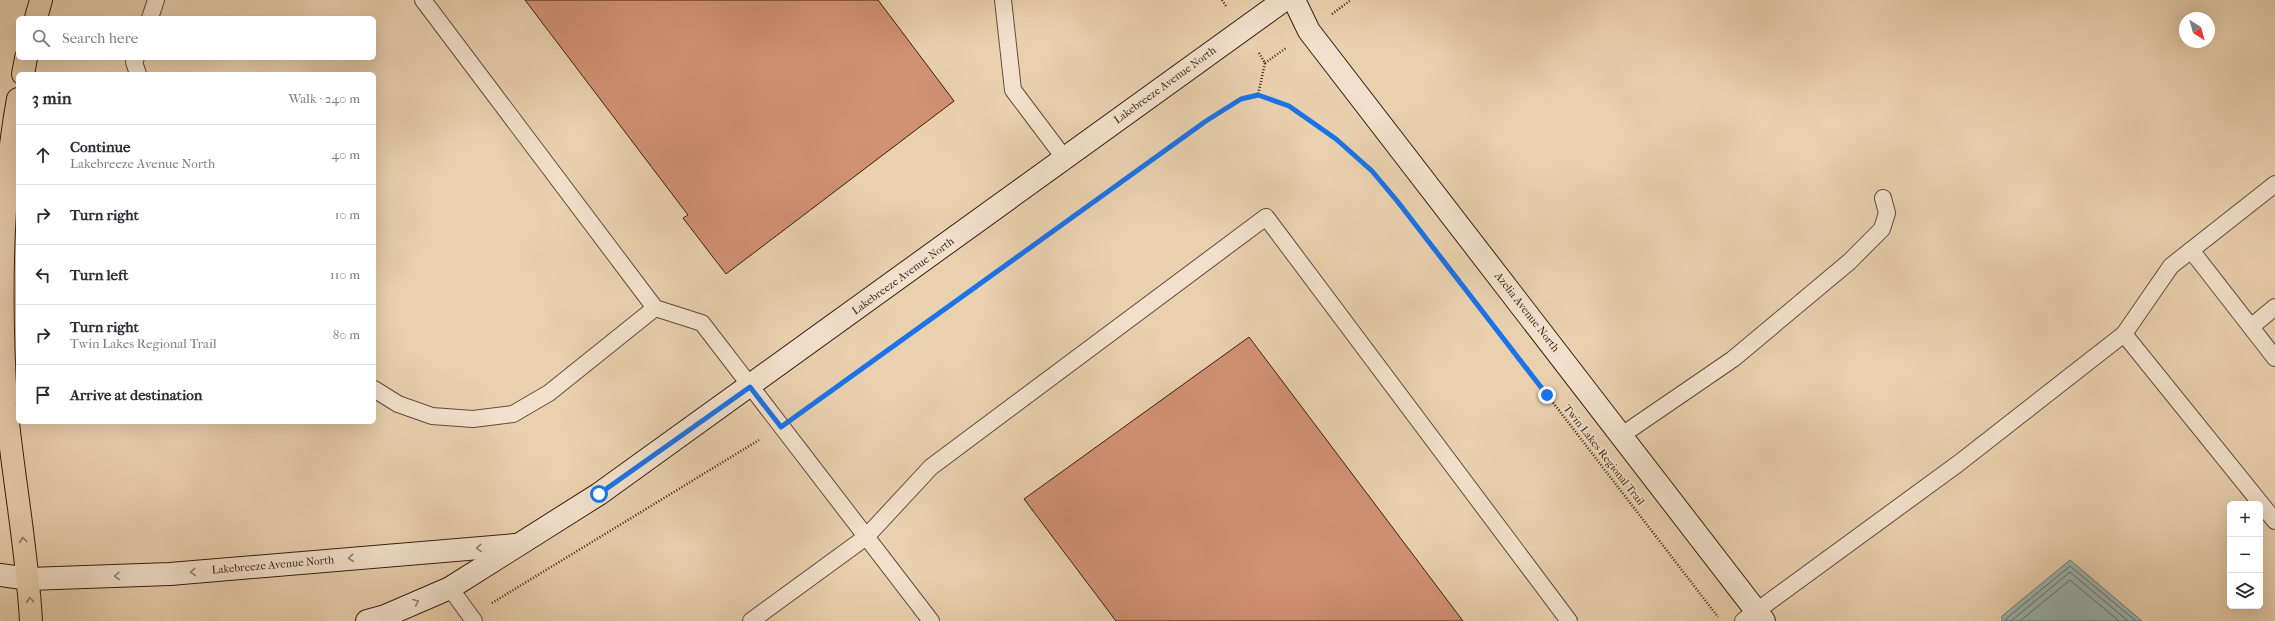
<!DOCTYPE html>
<meta charset="utf-8">
<style>
body{margin:0;font-family:"IM FELL French Canon",serif;background:#f2f2f3;color:#2b2b33}
.controls{position:absolute;right:12px;bottom:12px;display:grid;overflow:hidden;border-radius:6px;box-shadow:0 4px 16px #0002}
.controls button{width:36px;height:36px;display:grid;place-items:center;padding:0;border:0;border-bottom:1px solid #e1e1e2;background:#fff;color:#2b2b33;font:20px sans-serif}
.compass{position:absolute;left:2179px;top:12px;width:36px;height:36px;border-radius:50%;background:#fff;box-shadow:0 4px 16px #0002;rotate:143deg}
.stop{position:absolute;width:12px;height:12px;margin:-9px;border:3px solid #1a73e8;border-radius:50%;background:#fff}
.stop.end{background:#1a73e8;border-color:#fff;box-shadow:0 1px 4px #0008}
.list{margin:0;padding:0;list-style:none}
h2{display:flex;justify-content:space-between;align-items:center;height:52px;margin:0;padding:0 16px;font-size:17px}
h2 small{font-size:13px;font-weight:400;color:#7c7c81}
.list li{display:grid;grid-template-columns:26px 1fr auto;gap:12px;align-items:center;box-sizing:border-box;height:60px;padding:0 16px;border-top:1px solid #e1e1e2}
.list b{display:block;font-size:15px;white-space:nowrap}
.list p{margin:0;font-size:13px;white-space:nowrap;color:#7c7c81}
.list em{font-size:13px;font-style:normal;color:#7c7c81}
.icon{flex:none;width:22px;height:22px;fill:none;stroke:currentColor;stroke-width:2;stroke-linecap:round;stroke-linejoin:round}
.map{position:relative;flex:none;width:2275px;height:621px;overflow:hidden}
.search{position:absolute;background:#fff;box-shadow:0 4px 16px #0002;left:16px;top:16px;width:360px;height:44px;display:flex;align-items:center;gap:10px;box-sizing:border-box;padding:0 14px;border-radius:6px;color:#7c7c81;font-size:15px}
.panel{position:absolute;background:#fff;box-shadow:0 4px 16px #0002;left:16px;top:72px;width:360px;height:352px;border-radius:6px}
.map>svg:first-child{display:block}
.water{fill:#99b6b2;stroke:#737972}
.lines{fill:none;stroke-linecap:round;stroke-linejoin:round}
.shore{stroke:#6a6a62;stroke-width:1}
.building{fill:#d19173;stroke:#3a1e11}
.lane-casing{stroke:#664a38;stroke-width:18}
.secondary-casing{stroke:#3a1e11;stroke-width:24}
.highway-casing{stroke:#3a1e11;stroke-width:24}
.path{stroke:#3a1e11;stroke-width:2.5;stroke-dasharray:1 2;stroke-linecap:butt}
.lane{stroke:#f1e0cb;stroke-width:16}
.secondary{stroke:#f1e0cb;stroke-width:22}
.highway{stroke:#e9d0af;stroke-width:22}
.oneway{stroke:#927760}
.oneway2{stroke:#967f6e}
.route{stroke:#1a73e8;stroke-width:5}
.labels{text-anchor:middle;dominant-baseline:central;stroke-width:3.5;stroke-linejoin:round;paint-order:stroke}
.street-label{font-size:11px;fill:#3a1e11;stroke:#f1e0cb}
</style>
<div class="map">
<svg width="2275" height="621" viewBox="0 0 2275 621">
<rect width="100%" height="100%" fill="#e9d0af"/>
<filter id="stains"><feTurbulence type="fractalNoise" baseFrequency=".005" numOctaves="4"/><feColorMatrix values="0 0 0 0 .2 0 0 0 0 .09 0 0 0 0 .02 0 0 0 .5 -.17"/></filter>
<radialGradient id="worn" r=".72"><stop offset=".6" stop-color="#630" stop-opacity="0"/><stop offset="1" stop-color="#630" stop-opacity=".3"/></radialGradient>
<polygon class="water" points="2070,560 2142,621 2002,621 2002,616"/>
<g class="lines">
<g class="shore">
<polyline points="2006,621 2007,618 2070,566 2136,621"/>
<polyline points="2011,621 2070,572 2128,621"/>
<polyline points="2020,621 2070,580 2119,621"/>
</g>
</g>
<g class="building">
<polygon points="525,0 878,0 954,101 726,274 683,218 688,215"/>
<polygon points="1249,337 1463,621 1116,621 1024,499"/>
</g>
<g class="lines">
<defs>
<g id="lane">
<polyline points="423,0 655,308 702,323 931,621"/>
<polyline points="1003,0 1013,90 1065,159"/>
<polyline points="150,18 156,0"/>
<polyline points="136,58 134,62 138,74"/>
<polyline points="2191,250 2275,358"/>
<polyline points="2251,327 2275,307"/>
<polyline points="2124,334 2171,266 2275,184"/>
<polyline points="374,389 398,404 432,416 473,419 513,414 549,393 655,308"/>
<polyline points="1622,435 1733,359 1849,262 1882,229 1887,213 1883,198"/>
<polyline points="450,588 474,621"/>
<polyline points="751,621 866,537 931,467 1266,217 1569,621"/>
<polyline points="1743,621 1959,463 2124,334 2275,521"/>
</g>
<g id="secondary">
<polyline points="1294,0 1309,31 1764,621"/>
<polyline points="0,575 29,579 170,574 515,545"/>
<polyline points="367,621 385,616 450,588 599,494 1284,0"/>
</g>
<g id="highway">
<polyline points="36,18 41,0"/>
<polyline points="23,74 26,58"/>
<path d="M18,99C0,198 0,303 6,404C13,477 27,548 31,621"/>
</g>
</defs>
<use href="#lane" class="lane-casing"/>
<use href="#secondary" class="secondary-casing"/>
<use href="#highway" class="highway-casing"/>
<g class="path">
<polyline points="1222,0 1226,6"/>
<polyline points="1332,14 1351,0"/>
<polyline points="1259,53 1265,63 1258,95 1289,106 1336,139 1372,171 1464,287 1718,617"/>
<polyline points="1265,63 1286,48"/>
<polyline points="803,411 1206,121 1241,99 1258,95"/>
<polyline points="492,603 759,440"/>
</g>
<use href="#lane" class="lane"/>
<use href="#secondary" class="secondary"/>
<use href="#highway" class="highway"/>
</g>
<defs><path id="oneway-chevron" d="M-2-3.5L2.5 0L-2 3.5" fill="none" stroke-width="1.6" stroke-linecap="round" stroke-linejoin="round"/></defs>
<g class="oneway">
<use href="#oneway-chevron" transform="translate(23 540) rotate(-98)"/>
<use href="#oneway-chevron" transform="translate(30 600) rotate(-93)"/>
</g>
<g class="oneway2">
<use href="#oneway-chevron" transform="translate(479 548) rotate(176)"/>
<use href="#oneway-chevron" transform="translate(351 558) rotate(175)"/>
<use href="#oneway-chevron" transform="translate(193 572) rotate(175)"/>
<use href="#oneway-chevron" transform="translate(117 576) rotate(178)"/>
<use href="#oneway-chevron" transform="translate(416 602) rotate(-23)"/>
</g>
<g class="lines">
<polyline class="route" points="599,494 750,387 781,427 1206,121 1241,99 1258,95 1289,106 1336,139 1372,171 1398,202 1547,395"/>
</g>
<g class="labels">
<g class="street-label">
<text transform="translate(1165 85) rotate(-36)">Lakebreeze Avenue North</text>
<text transform="translate(903 276) rotate(-36)">Lakebreeze Avenue North</text>
<text transform="translate(1527 312) rotate(52)">Azelia Avenue North</text>
<text transform="translate(1604 455) rotate(52)">Twin Lakes Regional Trail</text>
<text transform="translate(273 565) rotate(-5)">Lakebreeze Avenue North</text>
</g>
</g>
<rect width="100%" height="100%" filter="url(#stains)"/>
<rect width="100%" height="100%" fill="url(#worn)"/>
</svg>
<div class="controls">
<button>+</button>
<button>−</button>
<button><svg class="icon" aria-label="layers" viewBox="0 0 24 24"><path d="M12 4l9 5-9 5-9-5zM3 14l9 5 9-5"/></svg></button>
</div>
<svg class="compass" viewBox="-18 -18 36 36"><path d="M0-13l5 13h-10z" fill="#e53935"/><path d="M0 13l5-13h-10z" fill="#7c7c81"/></svg>
<div class="stop" style="left:599px;top:494px"></div>
<div class="stop end" style="left:1547px;top:395px"></div>
<div class="search"><svg class="icon" aria-label="search" viewBox="0 0 24 24"><circle cx="10" cy="10" r="6"/><path d="M15 15l6 6"/></svg>Search here</div>
<section class="panel">
<h2>3 min<small>Walk · 240 m</small></h2>
<ul class="list">
<li><svg class="icon" aria-label="ahead" viewBox="0 0 24 24"><path d="M12 20V5M6 11l6-6 6 6"/></svg><div><b>Continue</b><p>Lakebreeze Avenue North</p></div><em>40 m</em></li>
<li><svg class="icon" aria-label="right" viewBox="0 0 24 24"><path d="M7 20v-9h11M14 6l5 5-5 5"/></svg><div><b>Turn right</b></div><em>10 m</em></li>
<li><svg class="icon" aria-label="left" viewBox="0 0 24 24"><path d="M17 20v-9H6M10 6l-5 5 5 5"/></svg><div><b>Turn left</b></div><em>110 m</em></li>
<li><svg class="icon" aria-label="right" viewBox="0 0 24 24"><path d="M7 20v-9h11M14 6l5 5-5 5"/></svg><div><b>Turn right</b><p>Twin Lakes Regional Trail</p></div><em>80 m</em></li>
<li><svg class="icon" aria-label="arrive" viewBox="0 0 24 24"><path d="M6 21V4h12l-3 4 3 4H6"/></svg><div><b>Arrive at destination</b></div></li>
</ul>
</section>
</div>
